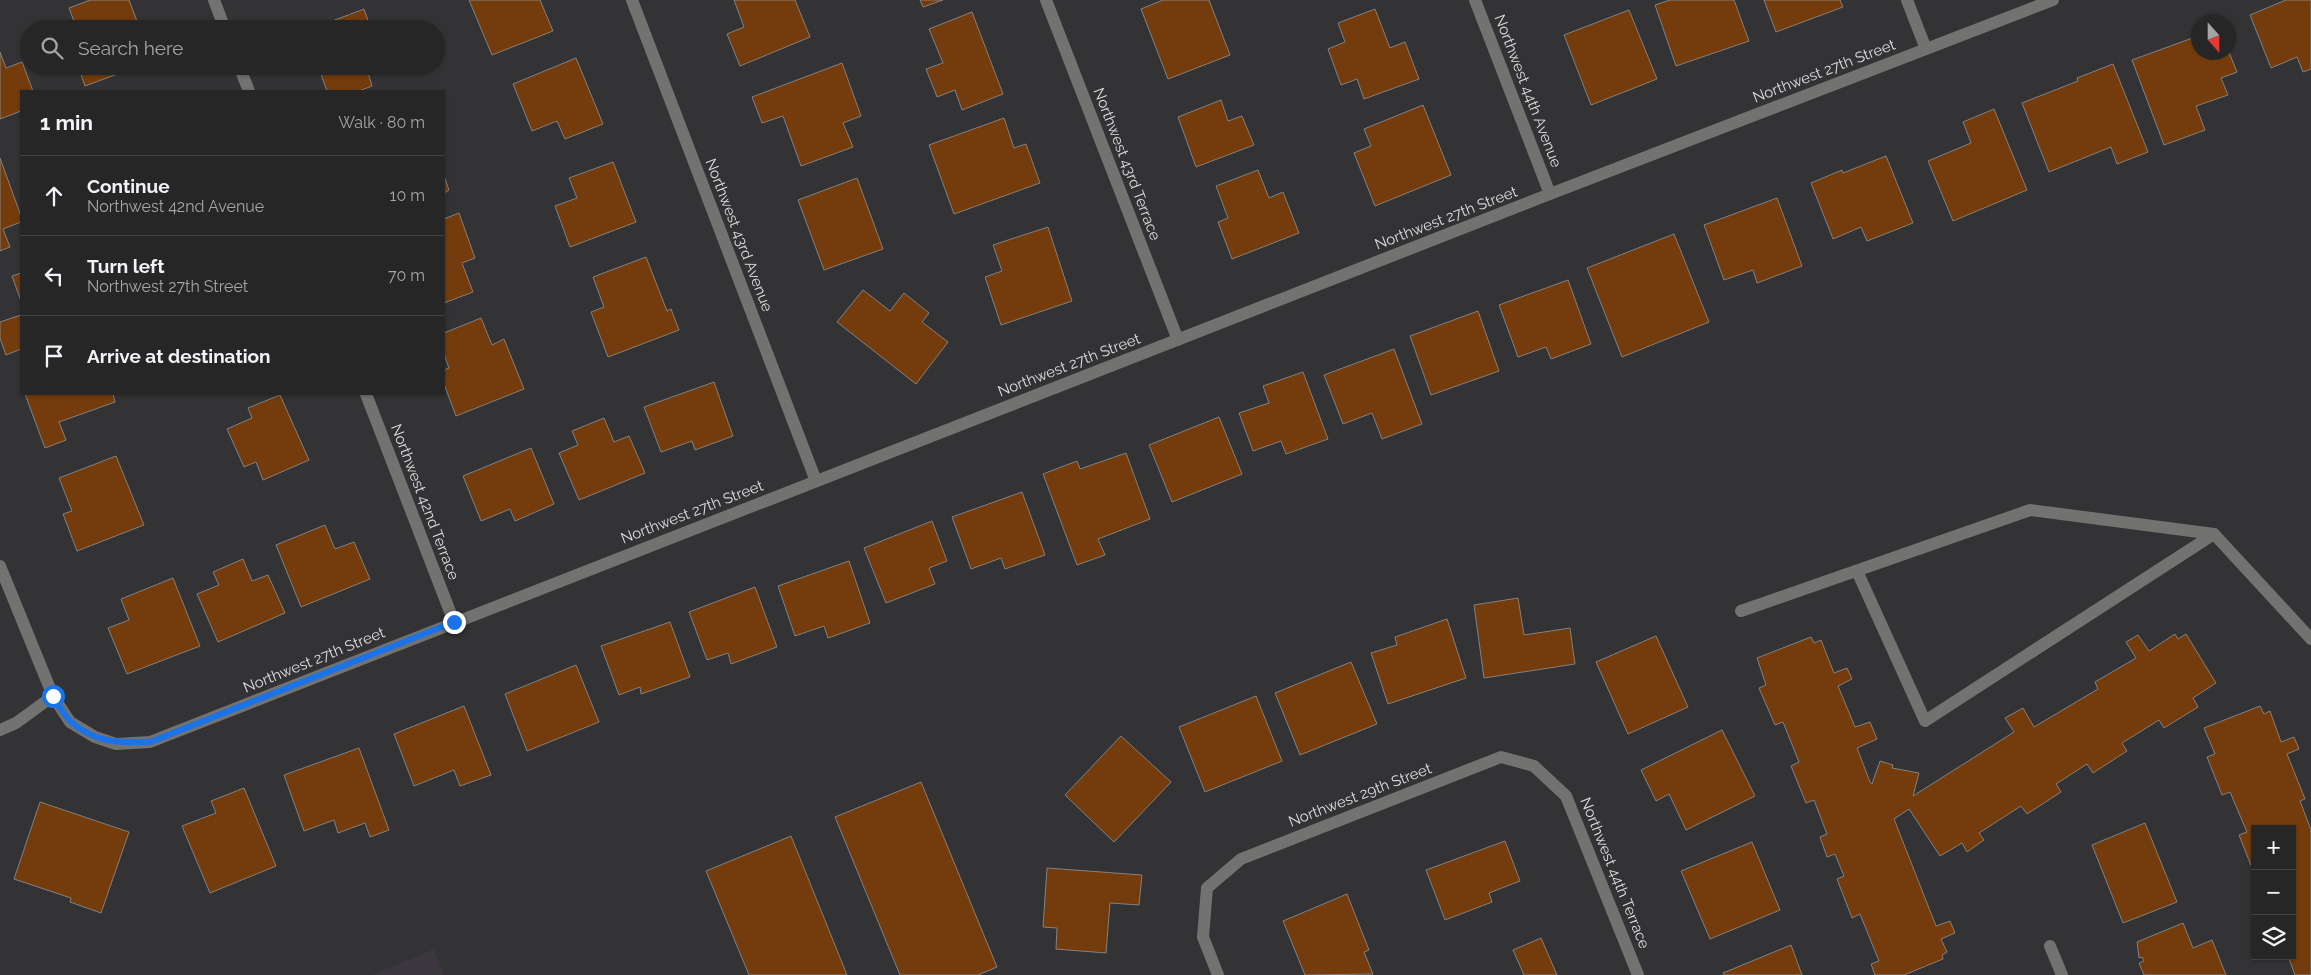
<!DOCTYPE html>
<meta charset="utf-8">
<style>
body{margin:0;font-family:Raleway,sans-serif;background:#2e2e2f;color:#f1f3f6}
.controls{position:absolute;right:15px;bottom:15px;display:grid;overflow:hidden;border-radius:0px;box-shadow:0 1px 4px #0004}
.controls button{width:45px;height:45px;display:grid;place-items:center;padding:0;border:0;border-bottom:1px solid #424344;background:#262627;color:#f1f3f6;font:25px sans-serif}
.compass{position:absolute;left:2191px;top:15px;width:45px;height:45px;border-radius:50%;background:#262627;box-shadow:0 1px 4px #0004;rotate:159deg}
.stop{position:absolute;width:15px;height:15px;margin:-11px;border:4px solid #1a73e8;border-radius:50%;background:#fff}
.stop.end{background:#1a73e8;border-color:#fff;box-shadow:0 1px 5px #0008}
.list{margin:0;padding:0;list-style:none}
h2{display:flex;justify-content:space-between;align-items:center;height:65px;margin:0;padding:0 20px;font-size:21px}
h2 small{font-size:16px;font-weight:400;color:#a4a5a7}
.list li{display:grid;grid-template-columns:32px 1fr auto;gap:15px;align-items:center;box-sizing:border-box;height:80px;padding:0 20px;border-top:1px solid #424344}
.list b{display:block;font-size:19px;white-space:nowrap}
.list p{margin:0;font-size:16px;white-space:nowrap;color:#a4a5a7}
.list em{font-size:16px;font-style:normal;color:#a4a5a7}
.icon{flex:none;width:28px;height:28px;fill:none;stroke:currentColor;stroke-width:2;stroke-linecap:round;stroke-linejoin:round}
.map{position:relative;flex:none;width:2311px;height:975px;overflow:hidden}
.search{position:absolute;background:#262627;box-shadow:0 1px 4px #0004;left:20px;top:20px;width:425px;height:55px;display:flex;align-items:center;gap:12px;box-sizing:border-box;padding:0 18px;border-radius:28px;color:#a4a5a7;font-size:19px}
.panel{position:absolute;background:#262627;box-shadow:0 1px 4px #0004;left:20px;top:90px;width:425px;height:305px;border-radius:0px}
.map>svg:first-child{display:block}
.built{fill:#3c373f}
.building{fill:#743c0c;stroke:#84817f}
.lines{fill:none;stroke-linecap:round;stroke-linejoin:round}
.minor{stroke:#727270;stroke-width:12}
.route{stroke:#1a73e8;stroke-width:6}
.labels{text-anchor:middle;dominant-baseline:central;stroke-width:4.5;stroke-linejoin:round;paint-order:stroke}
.street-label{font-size:15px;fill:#dedcde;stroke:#333234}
</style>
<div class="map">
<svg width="2311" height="975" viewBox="0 0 2311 975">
<rect width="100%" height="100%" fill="#333234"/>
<polygon class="built" points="434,949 444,975 372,975"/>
<g class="building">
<polygon points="90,0 129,0 140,29 77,29 69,8"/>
<polygon points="469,0 540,0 553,31 492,55"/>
<polygon points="734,0 795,0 810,37 740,66 727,34 744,27"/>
<polygon points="920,0 943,0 923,7"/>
<polygon points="1163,0 1209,0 1230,55 1168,79 1141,9"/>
<polygon points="1670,0 1734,0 1749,41 1676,66 1655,5"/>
<polygon points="1764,0 1840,0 1843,7 1776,32"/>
<polygon points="2286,0 2311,0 2311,69 2303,72 2297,57 2271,68 2250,15"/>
<polygon points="364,9 371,29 311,29"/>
<polygon points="1375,9 1390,48 1405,42 1419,79 1364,99 1357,79 1341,85 1328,49 1345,42 1338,23"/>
<polygon points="1629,10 1657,79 1591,105 1564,35"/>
<polygon points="972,12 1003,94 962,110 955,90 937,97 926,69 943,63 929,29"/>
<polygon points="2198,36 2198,52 2228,52 2228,50 2237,72 2221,78 2228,95 2196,106 2205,130 2164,145 2132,60"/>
<polygon points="0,52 6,68 22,62 33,91 21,91 21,111 0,119"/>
<polygon points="576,58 603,124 565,139 557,121 532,131 513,84"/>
<polygon points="842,63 861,116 843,123 853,147 801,166 783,116 762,123 752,97"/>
<polygon points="2113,64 2148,152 2117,164 2111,147 2049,172 2022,103 2078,81 2077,78"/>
<polygon points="78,66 139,66 85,86"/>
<polygon points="318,66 366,66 372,86 359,91 327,91"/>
<polygon points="1221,100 1228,121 1242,116 1254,145 1196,167 1178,117"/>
<polygon points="1423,105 1451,175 1375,206 1354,153 1371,146 1364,129"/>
<polygon points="1994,109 2027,190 1953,221 1928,161 1971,143 1963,122"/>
<polygon points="1004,118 1014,148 1026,144 1040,183 954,214 929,145"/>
<polygon points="1886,156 1913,223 1867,241 1861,227 1833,239 1811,183 1842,170 1843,173"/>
<polygon points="0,158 21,216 21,222 3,229 10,247 0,251"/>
<polygon points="613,162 636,222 570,247 555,206 577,198 569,178"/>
<polygon points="1258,170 1269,198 1283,192 1299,233 1232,259 1218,222 1228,218 1216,186"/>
<polygon points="444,176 449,190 444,193"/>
<polygon points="857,178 883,249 824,270 798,200"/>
<polygon points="1777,198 1802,266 1757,283 1753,270 1724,280 1704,225"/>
<polygon points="459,213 475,258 462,263 473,292 444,303 444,219"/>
<polygon points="1048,227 1072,301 1001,325 985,277 1002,271 993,245"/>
<polygon points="1674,234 1709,322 1622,357 1587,268"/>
<polygon points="646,257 667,311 671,309 679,330 608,357 591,312 604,307 593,277"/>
<polygon points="21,273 21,301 12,276"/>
<polygon points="1568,280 1591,344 1551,359 1546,347 1518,357 1499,305"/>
<polygon points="863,290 890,311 904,293 929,313 922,322 948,342 916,384 837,322"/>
<polygon points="1478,311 1499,371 1431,395 1410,336"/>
<polygon points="21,315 21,349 6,355 0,338 0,322"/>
<polygon points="481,318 492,345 504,339 524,389 456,416 444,384 444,370 449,368 444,354 444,333"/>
<polygon points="1394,349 1422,424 1382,439 1372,413 1343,424 1324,375"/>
<polygon points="1303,372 1328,439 1286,454 1281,441 1253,451 1239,413 1269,403 1263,386"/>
<polygon points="714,382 733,436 695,450 692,441 661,452 644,407"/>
<polygon points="25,394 113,394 115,402 59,422 66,440 45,448"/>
<polygon points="280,395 309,460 263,480 256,462 244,467 227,429 252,418 248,408"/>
<polygon points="1219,417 1242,474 1172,502 1149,445"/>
<polygon points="604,418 614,442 629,436 645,473 579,500 559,453 578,445 572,431"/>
<polygon points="531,448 554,504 515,521 510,509 481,521 463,476"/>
<polygon points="1126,453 1150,519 1098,539 1105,555 1077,565 1043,474 1077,461 1080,469"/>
<polygon points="116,456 144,525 77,551 63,514 72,511 59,478"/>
<polygon points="1022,492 1045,555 1005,569 1001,558 971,569 952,517"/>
<polygon points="932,521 947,561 929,568 935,584 886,603 864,548"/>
<polygon points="325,525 335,549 354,542 370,579 301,607 276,545"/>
<polygon points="243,559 252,581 268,575 285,613 218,642 197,594 219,585 213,572"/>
<polygon points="849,561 870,623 828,638 824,626 795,636 778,586"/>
<polygon points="173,578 200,646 127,674 108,628 129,620 121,599"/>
<polygon points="755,587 777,647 731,664 728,653 707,660 689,612"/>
<polygon points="1518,598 1524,635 1570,628 1575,664 1484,678 1474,605"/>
<polygon points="1447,619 1466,678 1388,704 1371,653 1397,645 1395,637"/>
<polygon points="670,622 690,677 641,694 640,687 619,695 601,646"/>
<polygon points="2175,634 2178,639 2186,634 2216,683 2193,698 2198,707 2164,728 2159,720 2122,743 2127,751 2093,773 2087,764 2056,784 2061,792 2027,814 2021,806 1979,833 1984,840 1967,852 1962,843 1940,856 1909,809 1894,819 1936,926 1950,921 1955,933 1941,939 1947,952 1942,955 1943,959 1904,975 1875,975 1871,964 1879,961 1860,914 1852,918 1837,879 1844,876 1835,854 1827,857 1820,837 1827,834 1814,800 1806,803 1791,766 1799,762 1783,722 1775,725 1759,688 1766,685 1757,658 1811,637 1814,643 1821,640 1834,673 1847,668 1852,679 1838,686 1855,727 1870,722 1877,739 1857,748 1870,782 1872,784 1880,761 1893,765 1892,768 1919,773 1913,796 2014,732 2005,718 2023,708 2034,727 2098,689 2095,682 2136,658 2126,642 2138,635 2149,651"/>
<polygon points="1656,636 1688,707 1628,734 1596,662"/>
<polygon points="1351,662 1377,724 1300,755 1275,693"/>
<polygon points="576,665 599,722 527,751 505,694"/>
<polygon points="1256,696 1282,761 1205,792 1179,727"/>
<polygon points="464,706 491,775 460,786 454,770 414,786 394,734"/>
<polygon points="2260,706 2264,714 2270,711 2281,742 2294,737 2299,749 2287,754 2305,799 2300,801 2311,830 2311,975 2295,975 2288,956 2292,956 2293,945 2292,829 2255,829 2254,873 2239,835 2247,832 2230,792 2222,795 2207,757 2215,754 2204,728"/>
<polygon points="1722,730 1755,796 1686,830 1669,794 1656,801 1641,770"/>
<polygon points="1121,736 1171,782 1114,842 1065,795"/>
<polygon points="359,748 389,830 370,837 365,823 338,833 334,820 304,831 284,775"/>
<polygon points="921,782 997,967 978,975 900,975 835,817"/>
<polygon points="244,788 276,866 210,893 182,826 216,813 211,801"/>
<polygon points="40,802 129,832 101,913 70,902 71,898 14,879"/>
<polygon points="2145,823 2177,902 2123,923 2092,845"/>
<polygon points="791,836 847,975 749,975 706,871"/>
<polygon points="1505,841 1520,881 1489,893 1492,902 1445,920 1426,870"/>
<polygon points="1752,842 1780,910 1710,939 1681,871"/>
<polygon points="1047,868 1142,875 1139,905 1110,903 1106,953 1056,949 1057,928 1043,927"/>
<polygon points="1347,894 1369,950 1364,952 1373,974 1305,975 1283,921"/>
<polygon points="2183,923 2193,948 2212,940 2226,975 2144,975 2139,963 2144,961 2142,957 2139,958 2137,942"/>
<polygon points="1541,938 1557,975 1524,975 1513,950"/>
<polygon points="1791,945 1802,975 1724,975 1723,973"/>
</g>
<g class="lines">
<g class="minor">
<polyline points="214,0 225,29"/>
<polyline points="632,0 816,481"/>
<polyline points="1046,0 1178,340"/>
<polyline points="1475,0 1550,194"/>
<polyline points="1907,0 1926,49"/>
<polyline points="239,66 249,91"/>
<polyline points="366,394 454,622"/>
<polyline points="0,566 53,696 70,722 95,737 116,744 150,742 1550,194 2053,0"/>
<polyline points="1857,571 1925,721 2214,534"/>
<polyline points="1741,611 2030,510 2214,534 2311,639"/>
<polyline points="0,730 16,723 53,696"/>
<polyline points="2050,946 2062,975"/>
<polyline points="1218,975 1203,937 1207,888 1241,859 1501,757 1534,766 1566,796 1638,975"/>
</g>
</g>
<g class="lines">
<path class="route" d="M53,696C58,704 64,716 71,722C95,743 119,743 150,742L454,622"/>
</g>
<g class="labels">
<g class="street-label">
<text transform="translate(1824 71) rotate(-21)">Northwest 27th Street</text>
<text transform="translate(1528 91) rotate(69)">Northwest 44th Avenue</text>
<text transform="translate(1127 164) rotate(69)">Northwest 43rd Terrace</text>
<text transform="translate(1446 218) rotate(-21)">Northwest 27th Street</text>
<text transform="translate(739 235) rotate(69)">Northwest 43rd Avenue</text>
<text transform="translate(1069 365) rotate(-21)">Northwest 27th Street</text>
<text transform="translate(425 502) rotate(69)">Northwest 42nd Terrace</text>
<text transform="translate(692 512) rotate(-21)">Northwest 27th Street</text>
<text transform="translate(314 660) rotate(-22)">Northwest 27th Street</text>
<text transform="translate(1360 795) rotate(-21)">Northwest 29th Street</text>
<text transform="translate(1615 873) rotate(68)">Northwest 44th Terrace</text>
</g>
</g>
</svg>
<div class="controls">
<button>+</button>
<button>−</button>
<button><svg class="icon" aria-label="layers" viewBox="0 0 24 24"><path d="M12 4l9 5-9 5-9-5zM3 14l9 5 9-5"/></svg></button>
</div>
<svg class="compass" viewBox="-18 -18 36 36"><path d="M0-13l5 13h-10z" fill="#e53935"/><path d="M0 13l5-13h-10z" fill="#a4a5a7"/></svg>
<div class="stop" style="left:53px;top:696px"></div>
<div class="stop end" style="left:454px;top:622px"></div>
<div class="search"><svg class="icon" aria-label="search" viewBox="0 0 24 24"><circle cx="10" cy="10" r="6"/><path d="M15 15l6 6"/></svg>Search here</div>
<section class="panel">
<h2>1 min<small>Walk · 80 m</small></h2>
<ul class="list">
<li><svg class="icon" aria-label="ahead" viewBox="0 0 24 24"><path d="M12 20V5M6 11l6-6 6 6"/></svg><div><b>Continue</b><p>Northwest 42nd Avenue</p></div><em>10 m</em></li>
<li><svg class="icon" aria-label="left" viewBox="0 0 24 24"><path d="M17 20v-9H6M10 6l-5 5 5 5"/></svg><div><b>Turn left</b><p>Northwest 27th Street</p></div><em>70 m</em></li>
<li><svg class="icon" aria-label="arrive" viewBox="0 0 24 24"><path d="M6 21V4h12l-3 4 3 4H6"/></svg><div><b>Arrive at destination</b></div></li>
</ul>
</section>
</div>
